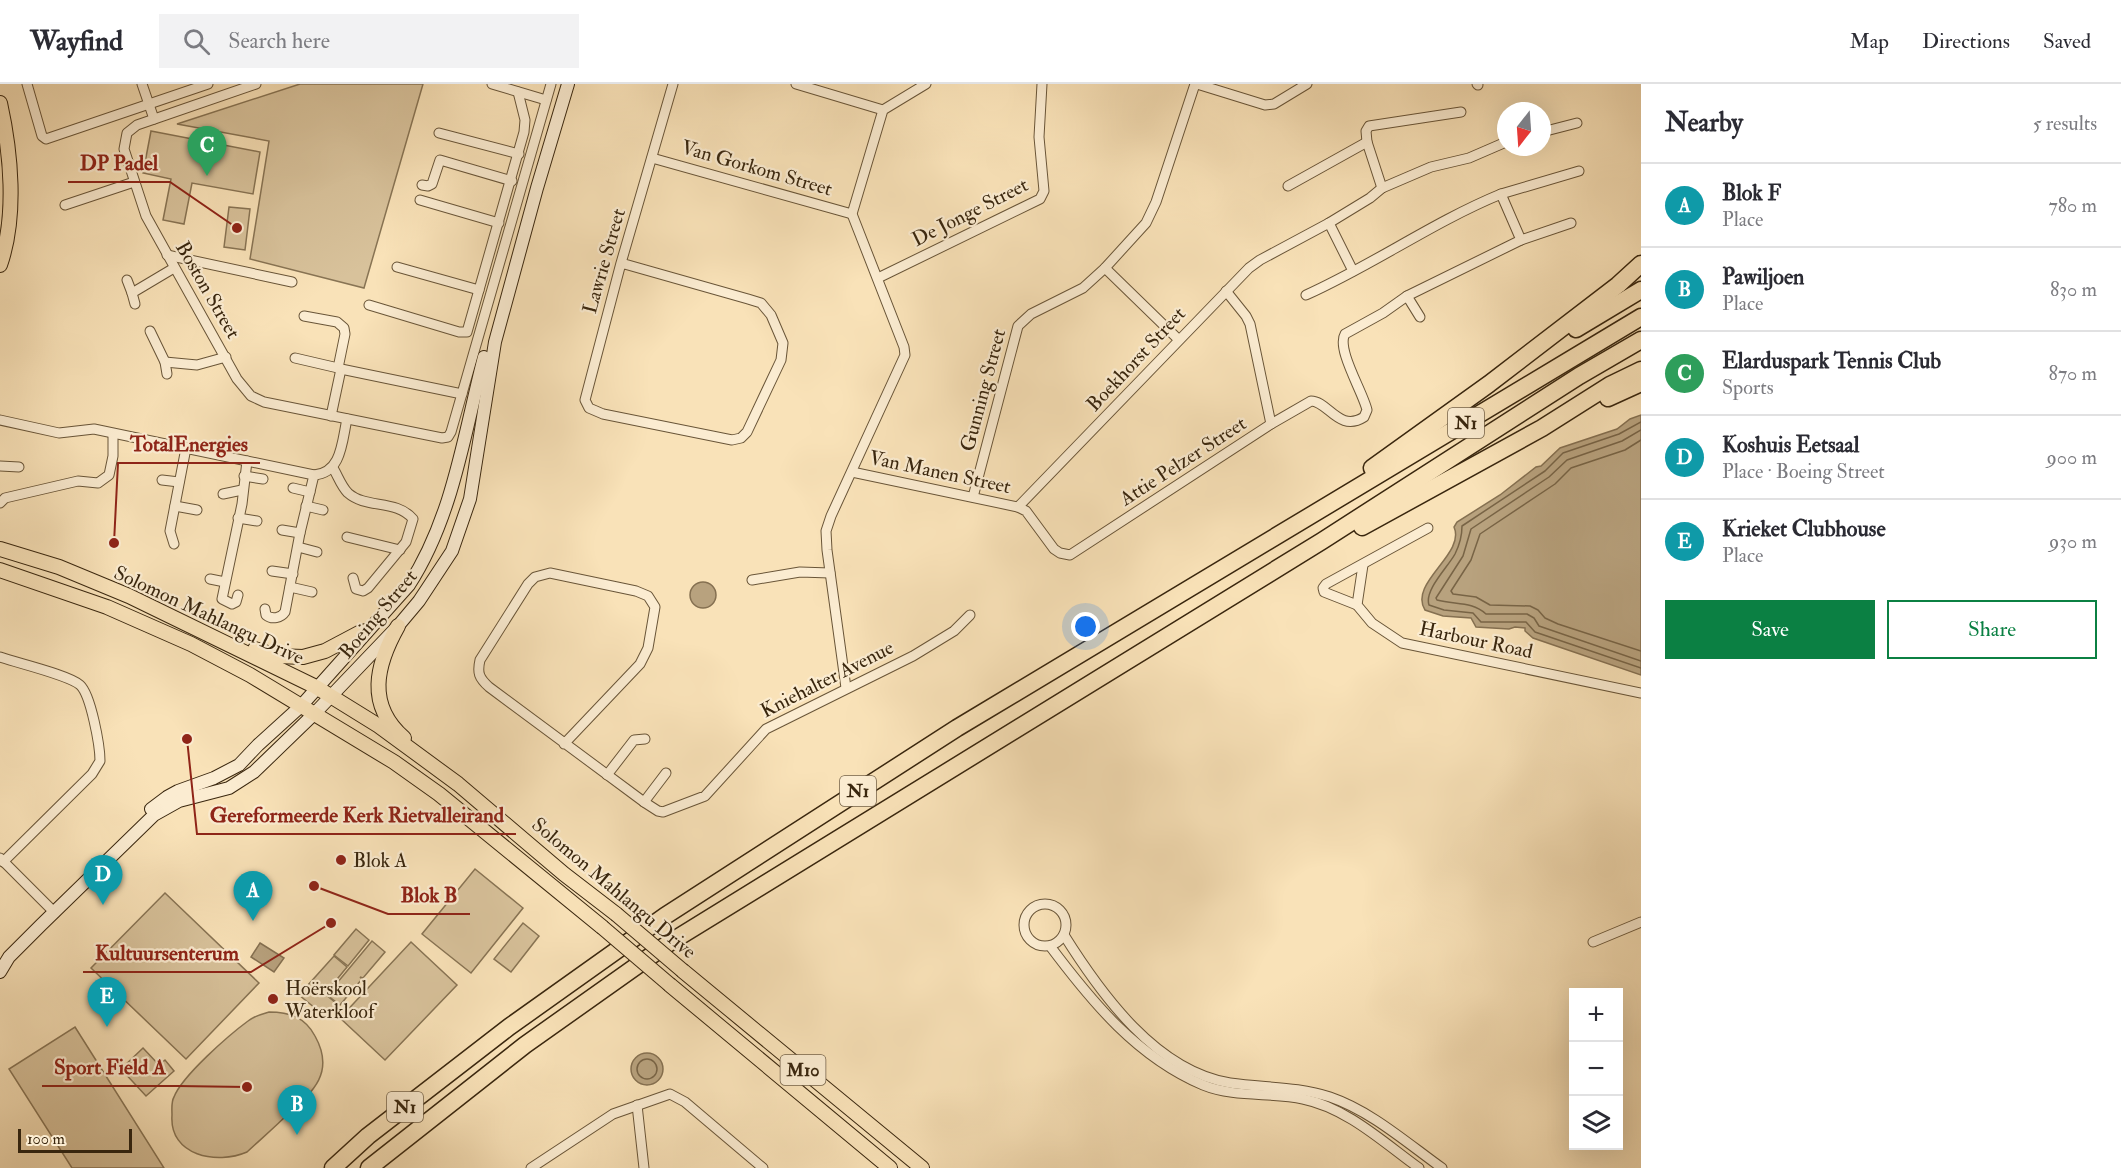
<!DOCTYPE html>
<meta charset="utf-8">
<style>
body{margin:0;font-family:"IM FELL Double Pica",serif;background:#f2f2f3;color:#2b2b33}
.controls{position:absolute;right:18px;bottom:18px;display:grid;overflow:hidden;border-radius:0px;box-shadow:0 6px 24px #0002}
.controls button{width:54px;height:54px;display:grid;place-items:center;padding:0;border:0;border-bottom:2px solid #e1e1e2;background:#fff;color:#2b2b33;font:30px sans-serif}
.compass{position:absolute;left:1497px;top:18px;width:54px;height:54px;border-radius:50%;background:#fff;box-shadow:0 6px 24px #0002;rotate:197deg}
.scale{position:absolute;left:18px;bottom:15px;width:114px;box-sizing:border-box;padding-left:6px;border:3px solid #39260e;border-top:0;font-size:16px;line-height:21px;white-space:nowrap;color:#39260e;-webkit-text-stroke:4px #fbecd1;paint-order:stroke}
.you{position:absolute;left:1086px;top:543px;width:21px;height:21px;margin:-15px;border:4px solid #fff;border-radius:50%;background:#1a73e8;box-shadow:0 0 0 9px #1a73e833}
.badge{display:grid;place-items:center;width:39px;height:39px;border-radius:50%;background:#0b8043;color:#fff;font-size:20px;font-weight:700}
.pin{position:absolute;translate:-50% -50px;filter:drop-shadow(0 2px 3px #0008)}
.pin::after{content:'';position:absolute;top:32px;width:21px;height:18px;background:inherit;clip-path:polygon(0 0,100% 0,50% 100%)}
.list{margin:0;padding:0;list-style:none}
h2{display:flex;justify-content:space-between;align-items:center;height:78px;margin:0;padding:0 24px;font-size:26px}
h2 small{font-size:20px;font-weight:400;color:#7c7c81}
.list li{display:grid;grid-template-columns:39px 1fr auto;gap:18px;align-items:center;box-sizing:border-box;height:84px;padding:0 24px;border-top:2px solid #e1e1e2}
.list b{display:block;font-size:22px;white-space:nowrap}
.list p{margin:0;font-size:20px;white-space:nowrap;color:#7c7c81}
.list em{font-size:20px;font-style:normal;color:#7c7c81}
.actions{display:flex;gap:12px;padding:18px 24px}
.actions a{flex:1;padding:14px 0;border:2px solid #0b8043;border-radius:0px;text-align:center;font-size:21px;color:#0b8043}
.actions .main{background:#0b8043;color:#fff}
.icon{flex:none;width:33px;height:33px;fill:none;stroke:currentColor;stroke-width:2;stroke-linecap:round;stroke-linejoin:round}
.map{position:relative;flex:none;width:1641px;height:1084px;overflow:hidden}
header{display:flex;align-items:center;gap:36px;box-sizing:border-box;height:84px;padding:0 30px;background:#fff;border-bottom:2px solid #e1e1e2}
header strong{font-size:28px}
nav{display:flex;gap:33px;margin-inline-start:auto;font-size:21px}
.search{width:420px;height:54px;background:#f2f2f3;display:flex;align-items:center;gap:15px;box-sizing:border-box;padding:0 21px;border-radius:0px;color:#7c7c81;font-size:22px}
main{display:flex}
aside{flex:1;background:#fff}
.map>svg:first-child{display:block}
.green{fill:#d8c29b;stroke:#887454;stroke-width:1.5}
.water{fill:#b8a27e;stroke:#857051;stroke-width:1.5}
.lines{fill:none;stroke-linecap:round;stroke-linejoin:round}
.shore{stroke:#786446;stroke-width:1.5}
.street-casing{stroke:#695538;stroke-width:11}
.secondary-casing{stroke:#39260e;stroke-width:14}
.primary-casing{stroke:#39260e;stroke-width:16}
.highway-casing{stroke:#39260e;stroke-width:19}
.street{stroke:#fbecd1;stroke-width:9}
.secondary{stroke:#fbecd1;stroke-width:12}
.primary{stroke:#f9e2b8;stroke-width:14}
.highway{stroke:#f9e2b8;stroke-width:16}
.primary-bridge-casing{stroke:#39260e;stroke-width:16;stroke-linecap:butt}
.primary-bridge{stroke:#f9e2b8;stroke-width:14}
.poi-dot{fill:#8f2418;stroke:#fbecd1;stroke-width:2}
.labels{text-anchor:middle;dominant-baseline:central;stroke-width:4.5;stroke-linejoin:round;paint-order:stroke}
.shield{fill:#fbecd1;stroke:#736148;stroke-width:1.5}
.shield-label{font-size:18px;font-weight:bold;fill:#39260e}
.street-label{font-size:20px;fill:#39260e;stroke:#fbecd1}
.poi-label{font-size:20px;fill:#39260e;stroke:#fbecd1;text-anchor:start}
.leader{fill:none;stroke:#8f2418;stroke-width:2}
.callout-dot{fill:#8f2418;stroke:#fbecd1;stroke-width:2}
.callout-label{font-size:21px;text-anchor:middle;font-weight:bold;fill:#8f2418;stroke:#fbecd1;stroke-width:4.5;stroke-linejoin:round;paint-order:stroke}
</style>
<header>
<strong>Wayfind</strong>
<div class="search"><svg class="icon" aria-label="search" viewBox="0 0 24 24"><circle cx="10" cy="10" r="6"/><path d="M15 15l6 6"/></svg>Search here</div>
<nav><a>Map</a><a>Directions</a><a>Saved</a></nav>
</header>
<main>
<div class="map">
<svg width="1641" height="1084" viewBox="0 0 1641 1084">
<rect width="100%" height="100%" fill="#f9e2b8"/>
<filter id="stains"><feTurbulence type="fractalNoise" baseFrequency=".00333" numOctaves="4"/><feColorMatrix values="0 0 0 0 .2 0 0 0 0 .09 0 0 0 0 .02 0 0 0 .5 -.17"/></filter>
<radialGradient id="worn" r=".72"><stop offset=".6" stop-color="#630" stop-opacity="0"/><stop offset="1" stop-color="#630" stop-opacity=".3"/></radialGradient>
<g class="green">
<polygon points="300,0 423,0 364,204 250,175 269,57 177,40"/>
<polygon points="151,47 260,68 253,110 192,99 184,140 163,136 171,95 143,89"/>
<polygon points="229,123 250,125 245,166 224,163"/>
<polygon points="475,785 523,824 471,889 422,850"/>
<polygon points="165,809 259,899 186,975 91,884"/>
<polygon points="523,839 539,852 511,888 494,875"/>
<polygon points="356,845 369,856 348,882 334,871"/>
<polygon points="372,857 385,868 363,894 360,893 362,895 340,921 327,911"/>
<polygon points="411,858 457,901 385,976 340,934"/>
<polygon points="334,872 347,883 325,910 337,920 326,933 299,911"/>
<path d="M269,928C289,928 305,933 315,952C335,988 314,1007 288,1030C275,1043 261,1055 247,1068C217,1081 169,1072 172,1031C172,1025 171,1018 174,1013C182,992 229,951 248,937C254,932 262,930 269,928Z"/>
<polygon points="75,943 164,1084 72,1084 9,985"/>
<polygon points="143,964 159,981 165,976 174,987 146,1012 121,985"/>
</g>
<g class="water">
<path d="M1641,331V591L1533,554L1525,547V544L1515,543L1509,545L1476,543L1471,534L1443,532L1425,526C1408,499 1466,470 1454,443L1457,438L1500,411L1536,383L1541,382L1560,364L1617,345L1630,335Z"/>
<circle cx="703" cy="511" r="13"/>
<polygon points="260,859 284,874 274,888 251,873"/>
<circle cx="647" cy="985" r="16"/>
</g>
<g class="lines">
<g class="shore">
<path d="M1641,338L1619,350L1563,369L1545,387L1462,442C1462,451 1460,460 1455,470C1448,483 1424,506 1429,521L1444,526L1473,529L1481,538H1526L1535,548L1641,584"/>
<path d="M1641,346L1622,357L1567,376L1549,393L1471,445L1463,472L1436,514L1437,516C1455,521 1472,517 1486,530H1527L1534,534L1539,542L1641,577"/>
<polyline points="1641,356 1625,366 1571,384 1555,400 1480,450 1471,476 1451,507 1453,510 1476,513 1490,521 1530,522 1538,526 1545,534 1558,540 1641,567"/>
<circle cx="647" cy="985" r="10"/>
</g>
<defs>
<g id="street">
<polyline points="27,0 42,52 46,55 208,0"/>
<polyline points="142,0 154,35"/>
<polyline points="256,0 137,41 127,49 124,65 146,132 237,295 251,312 264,318 442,354 448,353 451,348 551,0"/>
<polyline points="492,0 546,16"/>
<polyline points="796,0 883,26"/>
<polyline points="1197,0 1265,21 1274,20 1307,0"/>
<polyline points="1477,0 1478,1"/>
<polyline points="1542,48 1577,39"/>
<polyline points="439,49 519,70"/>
<polyline points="1367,58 1366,47 1369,42 1461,28"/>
<polyline points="652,74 852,130"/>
<polyline points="422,101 428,102 432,100 440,76 512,97"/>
<polyline points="1288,102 1367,58 1382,104"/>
<polyline points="1501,110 1579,87"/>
<polyline points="420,116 499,139"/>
<polyline points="65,121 134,98"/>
<polyline points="1329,139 1353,187"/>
<polyline points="1521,156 1571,139"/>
<polyline points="167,171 292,198"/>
<polyline points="621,179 748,215 761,219 771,231 783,259 781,276 747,348 741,354 732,356 603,330 589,324 585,316 621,179 673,0"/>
<polyline points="397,183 479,206"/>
<polyline points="1105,184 1178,255"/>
<polyline points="878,194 1040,115 1044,107 1039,53 1042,0"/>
<polyline points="127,196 132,209"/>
<polyline points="1226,207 1246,232 1250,240 1271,340"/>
<polyline points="1407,212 1420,233"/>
<polyline points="135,220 132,209 174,184"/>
<polyline points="369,221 459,248 467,248 524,48 525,36 518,8"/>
<polyline points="304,232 337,238 344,244 345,250 338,284 341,285 331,332"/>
<polyline points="150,247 165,278 167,290"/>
<polyline points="295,274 338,284"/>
<polyline points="165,278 197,281 226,273"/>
<polyline points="341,285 462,310"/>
<path d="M0,336L59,349L94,345L314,391C342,389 342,357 347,335"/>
<polyline points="0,382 19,383"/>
<path d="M333,384C338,392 341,402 348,409C366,425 396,415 413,435L406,458L368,504L363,507L356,505L353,494"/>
<path d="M852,388L1018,423L1026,427L1054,465L1060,469L1070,471L1271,340L1311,317C1328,317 1339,349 1364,333L1367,326C1363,308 1336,265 1345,250L1383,229L1407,212L1521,156L1501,110C1433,138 1373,181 1306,211"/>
<polyline points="244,392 263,395"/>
<polyline points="162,396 179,398"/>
<polyline points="293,404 310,408"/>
<polyline points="223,410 242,406"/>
<polyline points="973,413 1018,242 1031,230 1083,204 1105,184 1146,139 1156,118 1195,0"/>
<polyline points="0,419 5,414 78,397 98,399 109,391 113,372 113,350"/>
<polyline points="175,422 197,426"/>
<polyline points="306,422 323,426"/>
<polyline points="1018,423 1249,184 1260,176 1329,139 1370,114 1382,104 1431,83 1469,74 1506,58"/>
<polyline points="238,434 257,437"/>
<polyline points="282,446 300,449"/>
<polyline points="347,453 400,466"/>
<polyline points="174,460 170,447 186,364"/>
<polyline points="298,463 317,468"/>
<polyline points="1363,481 1357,521 1372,539 1402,559 1641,609"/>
<polyline points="272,487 293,490"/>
<polyline points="210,495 225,498"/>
<polyline points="752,496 800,488 830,489"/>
<polyline points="290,503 312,508"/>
<polyline points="238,511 236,518 232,520 222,515 242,420 247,377"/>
<polyline points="1357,521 1324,508 1323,504 1326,500 1428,444"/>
<path d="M265,525L266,531C272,536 281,534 285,528L300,449L314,391"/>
<path d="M0,573C17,579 69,591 80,601C91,611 100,662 100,677L92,690L3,778"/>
<polyline points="846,604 827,466 826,447 831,432 905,271 904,263 852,130 883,26 926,0"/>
<path d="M564,660L640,580L648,564L655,523L648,512L636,507L550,489L535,493L528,500L480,576C477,589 479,594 489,603L644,718L658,727L663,728L705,712L766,645L913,572L954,547L970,531"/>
<polyline points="607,691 634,656 645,655"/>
<polyline points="644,718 666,689"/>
<polyline points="0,774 55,829"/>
<circle cx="1045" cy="841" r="21"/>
<path d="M1064,851C1101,910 1156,987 1230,999C1264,1004 1297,1002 1330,1013C1371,1027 1407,1059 1442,1084"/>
<polyline points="1593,858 1641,838"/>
<path d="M1050,862C1092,918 1137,973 1203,1001C1235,1014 1270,1008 1303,1015C1347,1024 1383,1058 1419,1084"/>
<polyline points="637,1021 644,1084"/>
<polyline points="531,1084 613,1030 670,1010 685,1018 763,1084"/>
</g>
<g id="secondary">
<path d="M151,725L167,713L178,707L214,694L239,681L258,661L301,622L409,501C453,433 464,350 484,273"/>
<polyline points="0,888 9,873 41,841 154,731 179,717 229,704 254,688 314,630 398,542 419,517 452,467 470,415 495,258 537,104 568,0"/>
</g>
<g id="primary">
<path d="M0,19C11,69 17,132 0,181"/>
<polyline points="0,465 59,483 129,512 316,603 379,642 458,700 564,790 616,830"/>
<polyline points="0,486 107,523 191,560 250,591 394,678 439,710 602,843"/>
<path d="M398,542C376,581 366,621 404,654"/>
<polyline points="255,565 277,572 303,573 325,567 359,549 366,547"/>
<polyline points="683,887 922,1084"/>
<polyline points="670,901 890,1084"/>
</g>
<g id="highway">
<polyline points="1576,245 1641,206"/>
<polyline points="1608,314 1641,299"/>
<polyline points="1372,384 1489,300 1618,201 1641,180"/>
<polyline points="1362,443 1542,344 1610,301 1641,286"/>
<polyline points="333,1084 368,1052 509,943 665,832 957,644 1641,233"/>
<polyline points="369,1084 525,961 669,859 1322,457 1579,292 1641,256"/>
</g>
</defs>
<use href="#street" class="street-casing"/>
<use href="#secondary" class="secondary-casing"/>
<use href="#primary" class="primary-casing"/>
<use href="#highway" class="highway-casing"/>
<use href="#street" class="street"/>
<use href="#secondary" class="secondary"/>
<use href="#primary" class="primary"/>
<use href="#highway" class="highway"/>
<defs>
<g id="primary-bridge">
<polyline points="616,830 683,887"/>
<polyline points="602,843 670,901"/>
</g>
</defs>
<use href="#primary-bridge" class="primary-bridge-casing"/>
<use href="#primary-bridge" class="primary-bridge"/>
</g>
<g class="poi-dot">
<circle cx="341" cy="776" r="6"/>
<circle cx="273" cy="915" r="6"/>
</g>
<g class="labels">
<g class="shield">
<rect x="1448" y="324" width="36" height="30" rx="4.5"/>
<rect x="840" y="692" width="36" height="30" rx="4.5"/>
<rect x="780.5" y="971" width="45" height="30" rx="4.5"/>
<rect x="387" y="1008" width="36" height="30" rx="4.5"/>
</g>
<g class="shield-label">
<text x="1466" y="339">N1</text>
<text x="858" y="707">N1</text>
<text x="803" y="986">M10</text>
<text x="405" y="1023">N1</text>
</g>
<g class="street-label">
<text transform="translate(757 84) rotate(16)">Van Gorkom Street</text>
<text transform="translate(970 128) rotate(-27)">De Jonge Street</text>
<text transform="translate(604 177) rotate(-74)">Lawrie Street</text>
<text transform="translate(208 206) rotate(60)">Boston Street</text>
<text transform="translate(1136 275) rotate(-47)">Boekhorst Street</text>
<text transform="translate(983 306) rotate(-75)">Gunning Street</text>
<text transform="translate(1183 377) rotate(-33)">Attie Pelzer Street</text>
<text transform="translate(940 388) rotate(12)">Van Manen Street</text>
<text transform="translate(378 530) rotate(-50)">Boeing Street</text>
<text transform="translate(209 531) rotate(25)">Solomon Mahlangu Drive</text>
<text transform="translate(1476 556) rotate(12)">Harbour Road</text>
<text transform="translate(827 595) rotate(-27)">Kniehalter Avenue</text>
<text transform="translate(614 804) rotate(40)">Solomon Mahlangu Drive</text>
</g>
<g class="poi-label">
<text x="353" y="776">Blok A</text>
<text x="285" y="904">Hoërskool<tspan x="285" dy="23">Waterkloof</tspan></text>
</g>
</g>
<path class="leader" d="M237 144L170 98H68M114 459L118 379H260M187 655L197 750H516M314 802L388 830H470M331 839L251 888H83M247 1003L178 1002H42"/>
<g class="callout-dot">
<circle cx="237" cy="144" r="6"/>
<circle cx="114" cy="459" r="6"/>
<circle cx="187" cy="655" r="6"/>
<circle cx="314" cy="802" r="6"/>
<circle cx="331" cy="839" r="6"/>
<circle cx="247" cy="1003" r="6"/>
</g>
<g class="callout-label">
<text x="119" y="86">DP Padel</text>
<text x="189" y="367">TotalEnergies</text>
<text x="357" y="738">Gereformeerde Kerk Rietvalleirand</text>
<text x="429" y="818">Blok B</text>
<text x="167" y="876">Kultuursenterum</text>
<text x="110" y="990">Sport Field A</text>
</g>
<rect width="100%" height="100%" filter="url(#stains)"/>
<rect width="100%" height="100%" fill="url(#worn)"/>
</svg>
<div class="controls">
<button>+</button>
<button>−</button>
<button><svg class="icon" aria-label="layers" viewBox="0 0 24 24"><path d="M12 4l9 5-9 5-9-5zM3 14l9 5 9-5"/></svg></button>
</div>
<svg class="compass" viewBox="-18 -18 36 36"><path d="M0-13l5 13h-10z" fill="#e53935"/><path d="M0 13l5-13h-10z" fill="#7c7c81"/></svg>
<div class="scale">100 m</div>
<div class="you"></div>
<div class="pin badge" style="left:253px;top:837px;background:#0f9aa8">A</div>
<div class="pin badge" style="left:297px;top:1051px;background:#0f9aa8">B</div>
<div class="pin badge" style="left:207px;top:92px;background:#2e9e5b">C</div>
<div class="pin badge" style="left:103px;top:821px;background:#0f9aa8">D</div>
<div class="pin badge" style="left:107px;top:943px;background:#0f9aa8">E</div>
</div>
<aside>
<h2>Nearby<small>5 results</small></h2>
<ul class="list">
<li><span class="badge" style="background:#0f9aa8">A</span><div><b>Blok F</b><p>Place</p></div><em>780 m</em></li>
<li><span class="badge" style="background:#0f9aa8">B</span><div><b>Pawiljoen</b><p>Place</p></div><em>830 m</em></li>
<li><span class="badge" style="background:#2e9e5b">C</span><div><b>Elarduspark Tennis Club</b><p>Sports</p></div><em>870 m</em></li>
<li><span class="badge" style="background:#0f9aa8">D</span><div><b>Koshuis Eetsaal</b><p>Place · Boeing Street</p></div><em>900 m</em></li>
<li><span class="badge" style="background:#0f9aa8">E</span><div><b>Krieket Clubhouse</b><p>Place</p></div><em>930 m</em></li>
</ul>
<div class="actions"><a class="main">Save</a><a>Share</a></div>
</aside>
</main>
